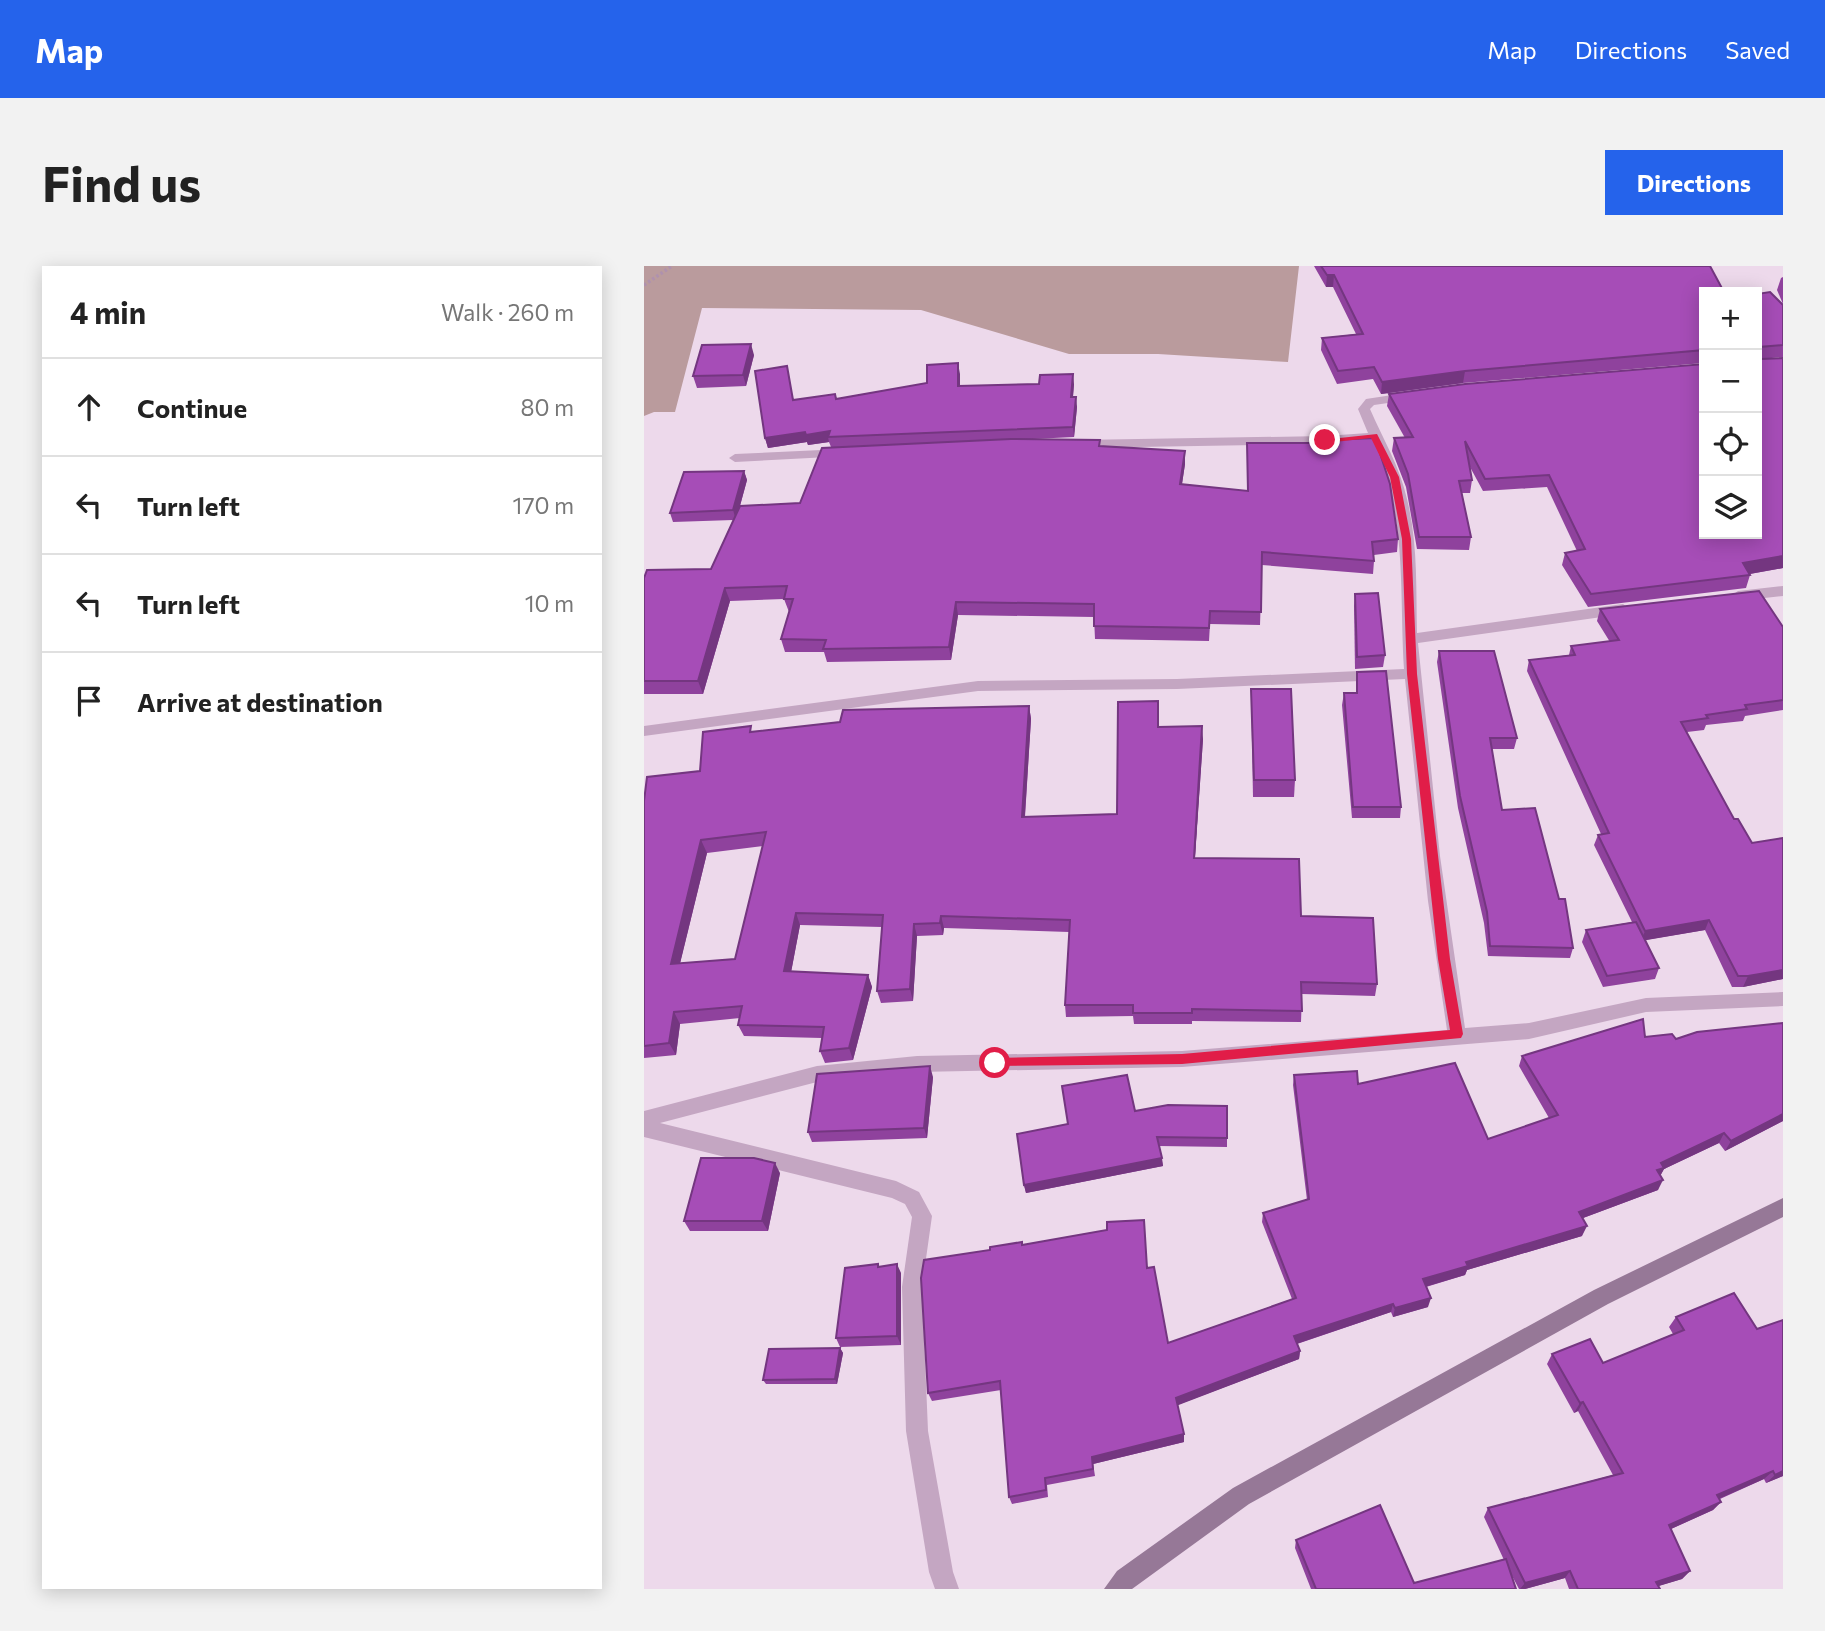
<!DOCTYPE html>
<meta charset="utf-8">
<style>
body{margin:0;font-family:Commissioner,sans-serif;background:#f2f2f2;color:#222}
.controls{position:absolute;right:21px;top:21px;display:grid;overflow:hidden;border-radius:0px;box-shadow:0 4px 18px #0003}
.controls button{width:63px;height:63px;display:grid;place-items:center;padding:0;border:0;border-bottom:2px solid #e0e0e0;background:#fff;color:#222;font:35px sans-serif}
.stop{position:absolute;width:21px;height:21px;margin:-16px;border:5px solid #e11d48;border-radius:50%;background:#fff}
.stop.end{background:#e11d48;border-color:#fff;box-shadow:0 2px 7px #0008}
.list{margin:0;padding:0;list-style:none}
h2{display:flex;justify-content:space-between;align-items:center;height:91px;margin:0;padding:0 28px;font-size:30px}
h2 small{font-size:23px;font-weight:400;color:#767676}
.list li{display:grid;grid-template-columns:46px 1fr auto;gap:21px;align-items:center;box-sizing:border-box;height:98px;padding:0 28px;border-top:2px solid #e0e0e0}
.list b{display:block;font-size:26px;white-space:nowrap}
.list em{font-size:23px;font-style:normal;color:#767676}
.icon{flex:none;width:38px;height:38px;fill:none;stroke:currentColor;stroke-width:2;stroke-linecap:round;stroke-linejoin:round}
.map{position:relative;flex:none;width:1139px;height:1323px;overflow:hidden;border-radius:0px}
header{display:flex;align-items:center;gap:42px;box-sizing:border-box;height:98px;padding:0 35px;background:#2563eb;color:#fff}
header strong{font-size:33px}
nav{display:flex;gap:38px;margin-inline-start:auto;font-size:24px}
.intro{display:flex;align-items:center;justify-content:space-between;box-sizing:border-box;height:168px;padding:0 42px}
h1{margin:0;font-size:49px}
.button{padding:18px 32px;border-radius:0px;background:#2563eb;color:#fff;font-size:24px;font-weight:700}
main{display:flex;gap:42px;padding:0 42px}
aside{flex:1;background:#fff;border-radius:0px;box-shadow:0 4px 18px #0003}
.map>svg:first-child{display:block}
.green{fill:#ba9b9d}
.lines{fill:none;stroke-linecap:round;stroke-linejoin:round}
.path{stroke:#af91ae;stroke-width:3.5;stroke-dasharray:2.5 2.5;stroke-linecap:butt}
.street{fill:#c4a6c2;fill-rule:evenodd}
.secondary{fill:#967897;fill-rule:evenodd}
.wall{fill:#8f429d;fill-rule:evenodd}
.shaded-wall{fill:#743680}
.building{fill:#a64db7;stroke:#743680;stroke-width:2;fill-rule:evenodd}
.route{fill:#e11d48}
</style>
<header>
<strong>Map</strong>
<nav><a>Map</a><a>Directions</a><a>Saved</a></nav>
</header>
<div class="intro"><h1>Find us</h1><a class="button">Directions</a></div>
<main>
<aside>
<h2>4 min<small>Walk · 260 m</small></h2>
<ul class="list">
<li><svg class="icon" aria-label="ahead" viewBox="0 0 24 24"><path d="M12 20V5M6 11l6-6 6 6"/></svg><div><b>Continue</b></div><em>80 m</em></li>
<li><svg class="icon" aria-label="left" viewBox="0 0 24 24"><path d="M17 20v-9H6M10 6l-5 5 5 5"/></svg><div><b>Turn left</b></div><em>170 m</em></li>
<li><svg class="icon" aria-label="left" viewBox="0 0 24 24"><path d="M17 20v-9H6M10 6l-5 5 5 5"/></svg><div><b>Turn left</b></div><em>10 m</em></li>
<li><svg class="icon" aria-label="arrive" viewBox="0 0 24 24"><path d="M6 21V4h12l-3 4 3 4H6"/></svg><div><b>Arrive at destination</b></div></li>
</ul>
</aside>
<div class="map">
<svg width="1139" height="1323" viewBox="0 0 1139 1323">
<rect width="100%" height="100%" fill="#edd9eb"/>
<polygon class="green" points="0,0 655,0 644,96 514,88 425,88 277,44 58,42 31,146 10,146 0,150"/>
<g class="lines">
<polyline class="path" points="0,19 28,0"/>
<g class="street">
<path d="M768,126L772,127V133L730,139L726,143C739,173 756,201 763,233C774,277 772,323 773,367L979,338L986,343L979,348L774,377L796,590L821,762L885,757L1002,732L1139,726V740L1002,746L885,773L538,801L273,806L173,816L16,857L252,915L275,926L288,950L278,1021L284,1165L309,1306L315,1323H291L285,1306L262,1165L258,1021L268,951L261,938L248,932L0,871V845L173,800L273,790L538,785L803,764L784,635L761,413L533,423L334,425L0,470V460L334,415L533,413L760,403C755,322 764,250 728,174L681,178L434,182L428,178L434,174L681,170L724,167L714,143L722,133Z"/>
<polygon points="199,183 204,184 204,190 91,196 85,192 91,188"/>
<polygon points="1139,320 1139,330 1094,335 1087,330 1094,325"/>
</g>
<polygon class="secondary" points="1139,932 1139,951 964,1038 605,1238 488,1323 460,1323 473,1305 589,1222 950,1024"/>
</g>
<g class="wall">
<polygon points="670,0 1066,0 1060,26 1060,97 819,117 737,128 729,113 693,118 677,84 678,72 712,68 689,21 682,21"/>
<polygon points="1139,11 1139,38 1133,24 1137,12"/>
<polygon points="1113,28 1139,39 1139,91 1116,93 1139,92 1139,302 1106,308 1106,309 1102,322 944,341 918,299 921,287 933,285 903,221 839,225 826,201 828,214 826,227 818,227 827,271 825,284 773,283 762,221 748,185 750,172 761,172 743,140 745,128 1060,268"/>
<polygon points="110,89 102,120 53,122 49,110"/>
<polygon points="143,100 149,134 192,133 283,117 316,108 316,120 430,118 429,131 433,141 430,171 389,173 456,174 456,180 541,185 541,198 538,218 603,225 687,177 687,174 754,273 753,286 730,289 730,295 729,308 618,299 616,359 566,358 565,375 451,373 450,351 314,349 307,394 183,396 180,386 141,386 137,373 145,346 140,333 86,335 59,428 0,428 0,312 67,303 89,254 29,256 26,247 100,205 103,214 96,240 156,237 187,181 185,176 164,179 163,176 124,182 121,172"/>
<polygon points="711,328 741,389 739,401 711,403 710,340"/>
<polygon points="956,343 1139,361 1139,444 1101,450 1099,455 1062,459 1060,464 1043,466 1139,713 1099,721 1088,721 1061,664 1001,674 1015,702 1011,713 959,721 938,676 942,664 988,656 950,579 954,569 957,568 883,405 885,394 925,389 927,380 966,376 953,355"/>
<polygon points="795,385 873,472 870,483 847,483 858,544 915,633 929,682 926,692 844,690 840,657 814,542 793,396"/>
<polygon points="713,406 757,541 756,552 708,552 698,439 700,427 712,427"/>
<polygon points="607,423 651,514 650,531 609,531"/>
<path d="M385,440L387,453L381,551L473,548L515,461L559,473L551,592L657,650L733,718L731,730L658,728L657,756L548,755V758H490L489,750L422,751L421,739L425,666L300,662L299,669L273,670L269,735L237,737L233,725L238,661L156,659L147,706L224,709L228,721L209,794L181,797L176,785L178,772L100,770L94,759L96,752L36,758L32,789L0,792V535L56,505L109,466ZM119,580L91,693L36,697L63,587Z"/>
<polygon points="1001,771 1032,773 1139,855 1081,885 1075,877 1020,903 1016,910 1014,924 939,952 938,970 823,1004 821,1009 782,1021 784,1041 749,1051 747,1046 653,1078 656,1085 655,1093 533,1139 540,1168 540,1176 449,1198 451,1210 403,1219 404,1231 368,1238 365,1231 357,1124 288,1135 284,1127 346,984 378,979 503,1002 524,1077 648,1033 618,956 619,947 663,934 649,819 650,809 714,818 844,873 905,852 875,800 878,790"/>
<polygon points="289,811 283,872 168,876 164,866"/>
<polygon points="583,840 583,881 515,880 519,900 382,927 380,919 491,845"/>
<polygon points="136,907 124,965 46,965 40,955"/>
<polygon points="234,998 236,1001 257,1007 257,1079 196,1081 192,1072"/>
<polygon points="1032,1051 1113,1063 1139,1054 1139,1210 1122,1217 1120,1213 1076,1233 1077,1236 1069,1244 1027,1263 1046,1305 1038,1313 1014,1320 1016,1323 925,1323 921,1312 881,1323 875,1323 866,1306 872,1323 667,1323 651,1282 652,1274 770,1317 860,1294 840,1251 844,1242 969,1209 934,1145 930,1147 903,1098 908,1088 959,1097 1029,1068 1025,1061"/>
<polygon points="196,1082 199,1087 193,1118 122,1118 119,1114"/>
</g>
<g class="shaded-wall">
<polygon points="683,9 690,9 689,21 682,21"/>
<polygon points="107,78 110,89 102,120 99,109"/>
<polygon points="314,97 316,108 316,130 314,120"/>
<polygon points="821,105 819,117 737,128 738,116"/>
<polygon points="429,108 430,118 428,141 427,131"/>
<polygon points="432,131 433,141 430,171 429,161"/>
<polygon points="186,165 184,171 185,176 164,179 163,176 124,182 121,172 161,166"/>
<polygon points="541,185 541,198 536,231 536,218"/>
<polygon points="100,205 103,214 92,254 89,244"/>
<polygon points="1139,290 1139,302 1094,310 1099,297"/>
<polygon points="81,322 86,335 59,428 54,415"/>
<polygon points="312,336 314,349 307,394 305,381"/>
<polygon points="385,440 387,453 380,563 378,551"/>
<polygon points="558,460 559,473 550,604 550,592"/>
<polygon points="57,574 63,587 33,710 27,698"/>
<polygon points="152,647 156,659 145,717 140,705"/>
<polygon points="297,650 300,662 299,669 296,657"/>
<polygon points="1065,654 1061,664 997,675 1001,665"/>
<polygon points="270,658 273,670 269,735 266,723"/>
<polygon points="1139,704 1139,713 1099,721 1104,710"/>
<polygon points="224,709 228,721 209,794 205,782"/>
<polygon points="30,746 36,758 32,789 25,777"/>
<polygon points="286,800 289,811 283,872 280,862"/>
<polygon points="1139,848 1139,855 1081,885 1087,875"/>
<polygon points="1080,867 1075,877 1020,903 1015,912 1008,914 1017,897"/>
<polygon points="518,892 519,900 382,927 380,919"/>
<polygon points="131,897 136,907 124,965 118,955"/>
<polygon points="1019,914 1014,924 931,955 935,946"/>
<polygon points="943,960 938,970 823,1004 821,1009 777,1022 779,1013 822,996"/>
<polygon points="253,998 257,1007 257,1079 253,1070"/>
<polygon points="787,1032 784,1041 749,1051 751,1042"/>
<polygon points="749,1038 747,1046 649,1079 650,1070"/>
<polygon points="196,1082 199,1087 193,1118 191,1113"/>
<polygon points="656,1085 655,1093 532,1140 532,1132"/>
<polygon points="939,1136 934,1145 930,1147 936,1137"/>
<polygon points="540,1168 540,1176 449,1198 451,1210 448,1191"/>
<polygon points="1129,1205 1120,1213 1065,1237 1073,1229"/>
<polygon points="1139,1205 1139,1210 1122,1217 1131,1209"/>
<polygon points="1077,1236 1069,1244 1018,1267 1025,1259"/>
<polygon points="926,1305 921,1312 881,1323 876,1323 881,1317"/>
<polygon points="1046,1305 1038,1313 1005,1323 1012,1316"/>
</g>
<g class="building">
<polygon points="677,0 1066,0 1080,26 1060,26 1060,84 821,105 738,116 730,101 694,105 678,72 719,68 690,9 683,9"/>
<polygon points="1126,26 1139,39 1139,79 1115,81 1114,91 1117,93 1139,92 1139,290 1099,297 1106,309 947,328 921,287 941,283 905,209 841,213 821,175 828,214 815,215 827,271 775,271 764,208 750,172 769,171 745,128 821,118 1060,98 1060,268 1113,268 1113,28"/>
<polygon points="107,78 99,109 49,110 58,79"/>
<polygon points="314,97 314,120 395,118 396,109 429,108 427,131 432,131 429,161 184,171 186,165 162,169 161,166 121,172 111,105 143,100 149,134 191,128 192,133 283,117 283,99"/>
<polygon points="731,172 746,218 754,273 728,276 730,295 618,286 617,346 566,345 565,362 450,360 450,338 312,336 305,381 179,383 182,374 137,373 149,333 140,333 143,320 81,322 54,415 0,415 0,312 3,304 67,303 96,240 156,237 178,182 367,173 456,174 455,180 541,185 536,218 604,225 603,177 687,177 687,174"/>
<polygon points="100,205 89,244 26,247 40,206"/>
<polygon points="1115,325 1139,361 1139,434 1101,439 1103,443 1062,449 1064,452 1037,456 1090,553 1094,553 1108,577 1139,572 1139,704 1104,710 1094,710 1065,654 1001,665 954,569 965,567 885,394 931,389 927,380 975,374 956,343"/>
<polygon points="734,327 741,389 713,391 711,328"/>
<polygon points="795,385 850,385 873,472 846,472 858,544 891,542 915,633 921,633 929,682 846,680 843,646 816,530"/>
<polygon points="742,405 757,541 709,541 700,427 713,427 713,406"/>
<polygon points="607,423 647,423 651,514 610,514"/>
<path d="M514,435V461L558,460L550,592L655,593L657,650L729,652L733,718L657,716L658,745L548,743V747H489V739H421L426,654L297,650L296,657L270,658L266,723L233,725L239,649L152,647L140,705L224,709L205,782L176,785L180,761L94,759L98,740L30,746L25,777L0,780V535L3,511L56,505L59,466L107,460L106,466L196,456L199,444L385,440L378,551L473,548L474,436ZM122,566L91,693L27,698L57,574Z"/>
<polygon points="992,656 1015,702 963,710 942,664"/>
<polygon points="999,753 1001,771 1028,768 1032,773 1053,766 1139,757 1139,848 1087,875 1080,867 1017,897 1020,902 1013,904 1019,914 935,946 943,960 822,996 824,1000 779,1013 787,1032 751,1042 749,1038 650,1070 656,1085 532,1132 540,1168 448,1191 449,1203 401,1212 402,1224 365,1231 356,1115 284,1127 277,1012 280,994 346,984 346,981 378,976 378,979 463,964 463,956 500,954 503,1002 510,1001 524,1077 652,1032 619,947 665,933 650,809 713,805 714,818 811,797 844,873 914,849 878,790"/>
<polygon points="286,800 280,862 164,866 173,808"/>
<polygon points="483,809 491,845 524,839 583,840 583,872 513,871 518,892 380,919 373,868 424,858 418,820"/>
<polygon points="57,892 110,892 131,897 118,955 40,955"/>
<polygon points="234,998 234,1001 253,998 253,1070 192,1072 201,1002"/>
<polygon points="1090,1027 1113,1063 1139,1054 1139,1205 1131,1209 1129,1205 1073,1229 1077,1236 1025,1259 1046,1305 1012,1316 1016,1323 934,1323 926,1305 881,1317 844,1242 979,1207 939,1136 936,1137 908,1088 946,1073 959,1097 1040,1064 1032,1051"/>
<polygon points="196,1082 191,1113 119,1114 125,1083"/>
<polygon points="736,1239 770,1317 862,1293 872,1323 672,1323 652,1274"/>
</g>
<polygon class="route" points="733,168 755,211 767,273 773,408 806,693 819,768 817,772 538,798 347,800 345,797 351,792 538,788 806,764 794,693 763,408 758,273 746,211 727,172 681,177 677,174"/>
</svg>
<div class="controls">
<button>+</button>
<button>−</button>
<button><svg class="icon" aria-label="locate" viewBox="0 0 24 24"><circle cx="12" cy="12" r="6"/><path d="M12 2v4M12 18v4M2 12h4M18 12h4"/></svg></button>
<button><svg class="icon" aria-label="layers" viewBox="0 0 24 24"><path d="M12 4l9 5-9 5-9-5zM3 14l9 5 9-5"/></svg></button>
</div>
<div class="stop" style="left:351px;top:797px"></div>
<div class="stop end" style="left:681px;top:174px"></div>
</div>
</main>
